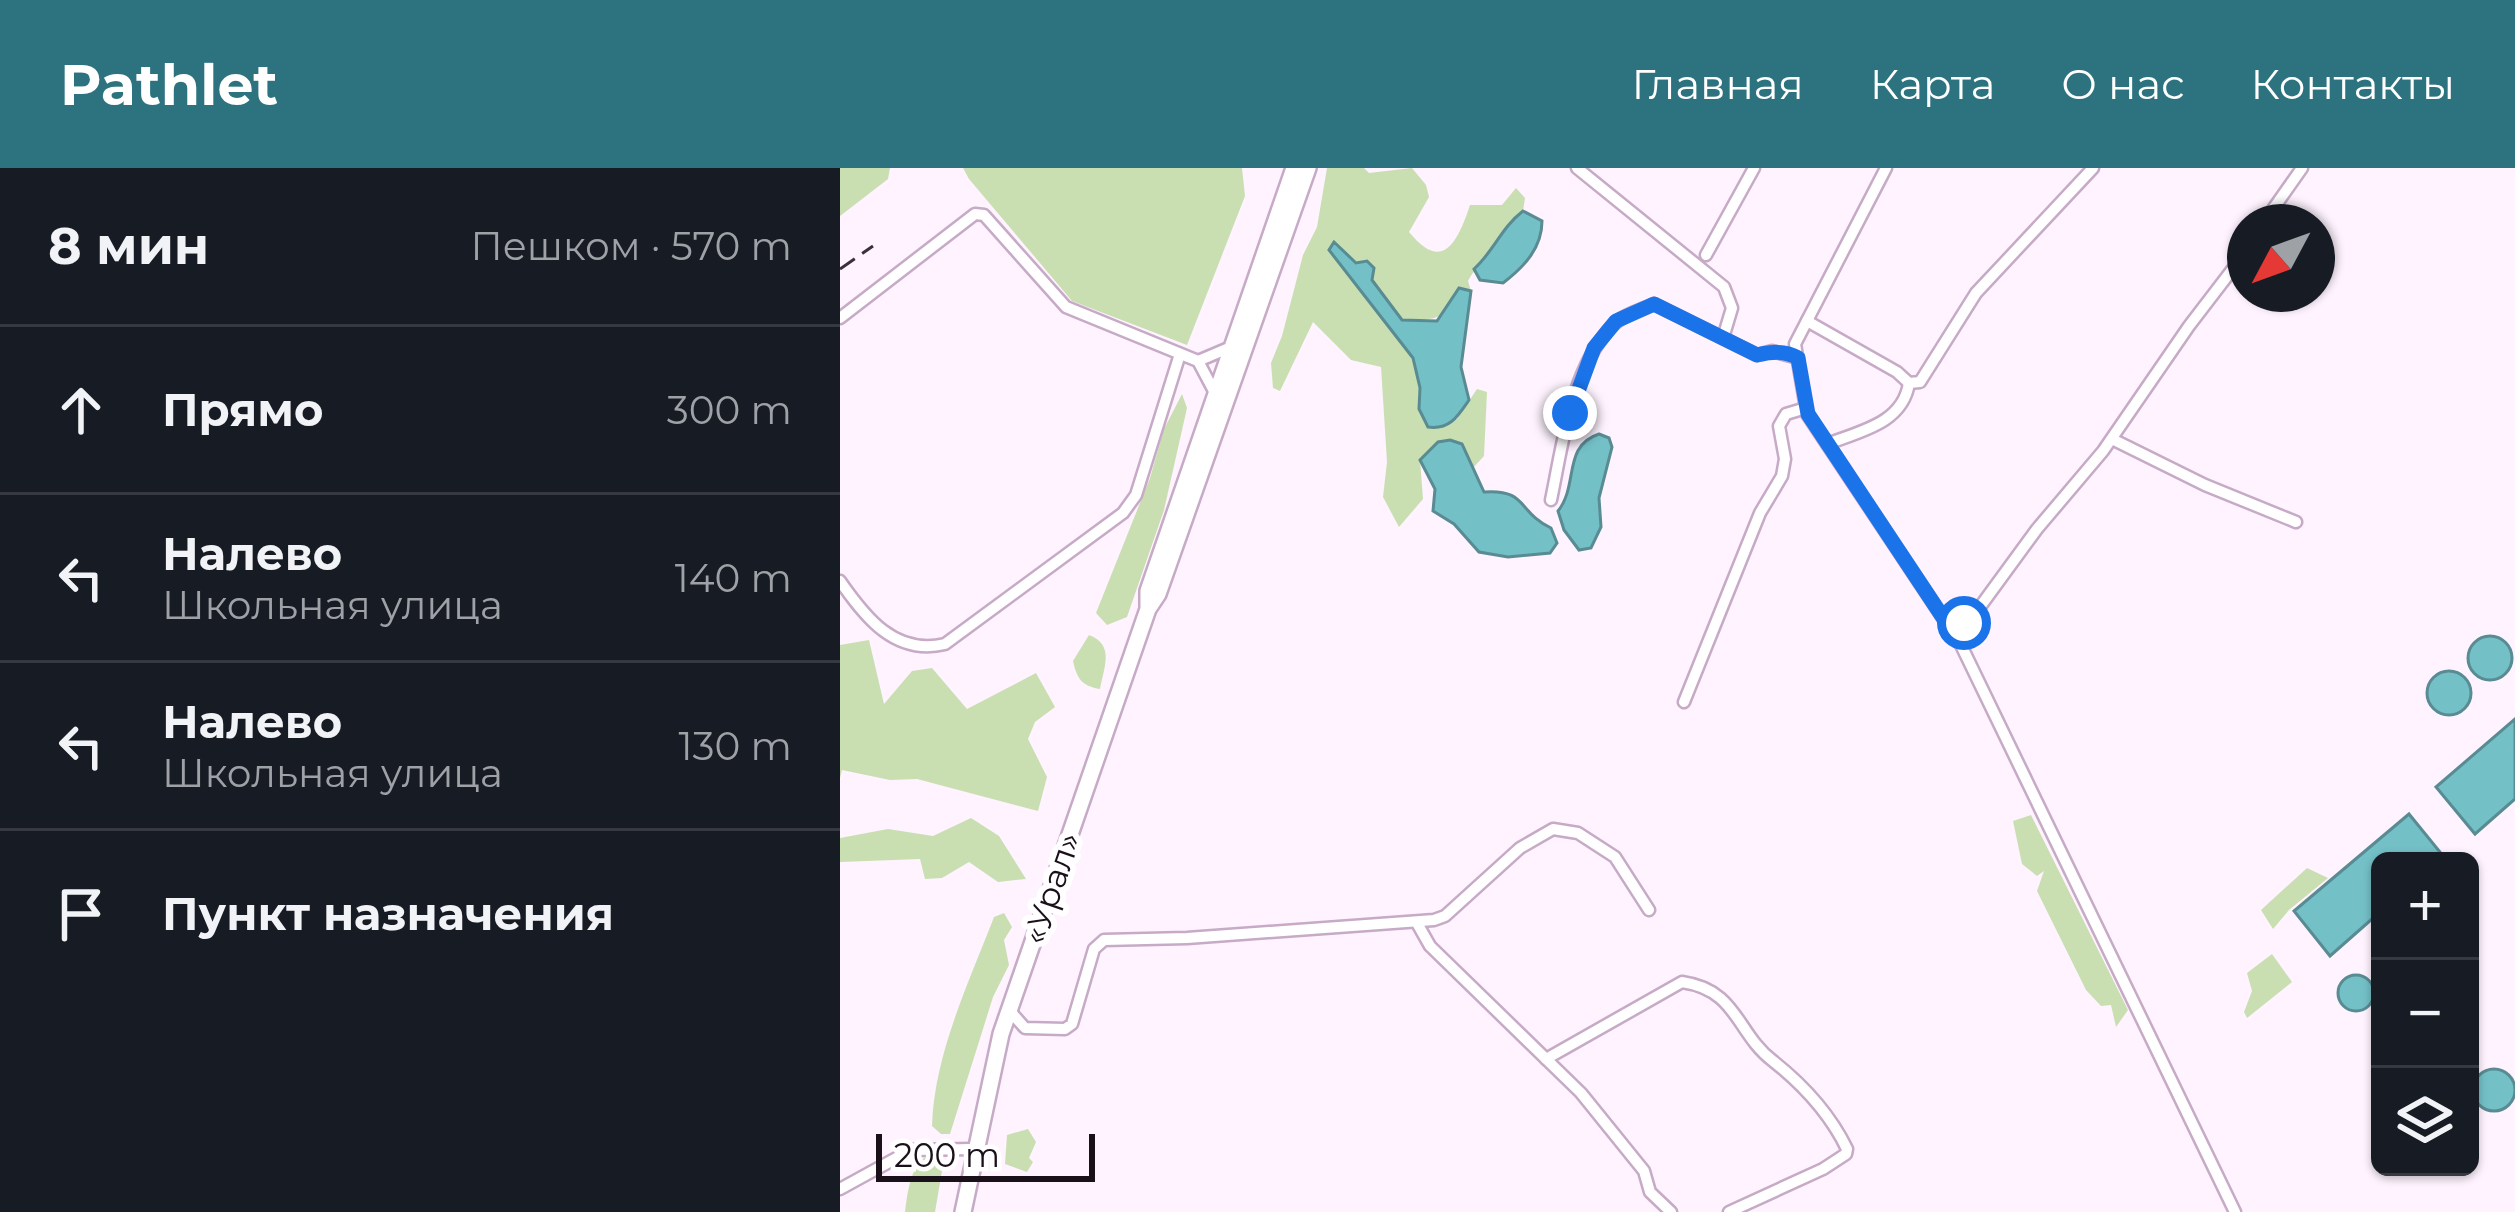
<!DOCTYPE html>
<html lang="ru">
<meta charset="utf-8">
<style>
body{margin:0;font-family:Montserrat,sans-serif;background:#242831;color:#f1f3f6}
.controls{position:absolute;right:36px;bottom:36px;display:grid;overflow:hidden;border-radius:18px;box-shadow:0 3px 9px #0004}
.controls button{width:108px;height:108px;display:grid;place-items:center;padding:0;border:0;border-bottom:3px solid #363941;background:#171b24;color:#f1f3f6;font:60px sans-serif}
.compass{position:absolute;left:1387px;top:36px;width:108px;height:108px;border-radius:50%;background:#171b24;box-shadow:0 3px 9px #0004;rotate:229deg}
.scale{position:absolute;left:36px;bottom:30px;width:219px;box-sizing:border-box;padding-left:12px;border:6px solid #1a101a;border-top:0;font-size:33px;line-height:42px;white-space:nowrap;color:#1a101a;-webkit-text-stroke:9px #fff;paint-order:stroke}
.stop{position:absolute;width:36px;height:36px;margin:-27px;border:9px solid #1a73e8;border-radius:50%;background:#fff}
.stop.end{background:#1a73e8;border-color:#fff;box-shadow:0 3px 12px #0008}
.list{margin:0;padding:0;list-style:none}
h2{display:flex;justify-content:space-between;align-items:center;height:156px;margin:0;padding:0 48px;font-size:51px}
h2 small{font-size:39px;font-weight:400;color:#9ea1a6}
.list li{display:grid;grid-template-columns:78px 1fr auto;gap:36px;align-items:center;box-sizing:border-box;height:168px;padding:0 48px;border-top:3px solid #363941}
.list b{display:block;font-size:45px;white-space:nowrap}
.list p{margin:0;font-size:39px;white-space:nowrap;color:#9ea1a6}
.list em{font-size:39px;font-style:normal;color:#9ea1a6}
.icon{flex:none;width:66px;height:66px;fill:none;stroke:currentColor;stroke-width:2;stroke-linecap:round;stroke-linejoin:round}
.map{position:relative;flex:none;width:1675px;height:1044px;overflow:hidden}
header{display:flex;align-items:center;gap:72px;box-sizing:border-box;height:168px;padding:0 60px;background:#2c737f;color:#fff}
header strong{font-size:57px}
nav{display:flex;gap:66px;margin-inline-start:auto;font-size:42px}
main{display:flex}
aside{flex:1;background:#171b24}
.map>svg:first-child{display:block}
.green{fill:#c9dfb2}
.water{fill:#74c0c7;stroke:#598b93;stroke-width:3}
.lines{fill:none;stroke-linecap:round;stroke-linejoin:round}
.minor-casing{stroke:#c6aac6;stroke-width:15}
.highway-casing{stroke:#c6aac6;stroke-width:20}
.minor{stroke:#fff;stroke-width:10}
.highway{stroke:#fff;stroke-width:15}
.rail{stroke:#3a303a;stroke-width:3;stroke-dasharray:18 9;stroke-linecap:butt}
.route{stroke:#1a73e8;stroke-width:15}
.labels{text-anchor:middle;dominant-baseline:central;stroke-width:12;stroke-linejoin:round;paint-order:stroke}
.street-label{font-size:33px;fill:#1a101a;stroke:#fff}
</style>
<header>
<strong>Pathlet</strong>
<nav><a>Главная</a><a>Карта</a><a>О нас</a><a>Контакты</a></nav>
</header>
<main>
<aside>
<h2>8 мин<small>Пешком · 570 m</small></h2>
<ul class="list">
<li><svg class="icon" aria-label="ahead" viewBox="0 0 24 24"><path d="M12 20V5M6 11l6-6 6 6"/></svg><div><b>Прямо</b></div><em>300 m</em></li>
<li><svg class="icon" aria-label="left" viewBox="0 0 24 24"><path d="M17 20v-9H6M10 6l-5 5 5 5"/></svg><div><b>Налево</b><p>Школьная улица</p></div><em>140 m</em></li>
<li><svg class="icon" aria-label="left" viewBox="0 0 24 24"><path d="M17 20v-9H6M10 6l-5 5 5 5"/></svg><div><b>Налево</b><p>Школьная улица</p></div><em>130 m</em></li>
<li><svg class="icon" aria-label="arrive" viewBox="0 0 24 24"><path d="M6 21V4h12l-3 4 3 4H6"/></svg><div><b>Пункт назначения</b></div></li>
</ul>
</aside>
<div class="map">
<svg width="1675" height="1044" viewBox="0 0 1675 1044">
<rect width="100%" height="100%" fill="#fef3fe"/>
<g class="green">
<polygon points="0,0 50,0 48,11 0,48"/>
<polygon points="123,0 402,0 405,28 347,177 232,133 129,11"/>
<path d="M487,0H524L529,5L572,0L586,17L589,29L569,64C603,106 618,73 630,37H662L676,20L685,30L683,43C662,59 666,62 653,82C646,94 634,100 628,113L631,123L619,120C599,156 601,150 562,152L531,112L534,100L516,95L500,96L573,190L580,221L579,242L617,251L637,221L647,224L644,288L632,301L621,276L598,275L580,292L583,331L559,359L543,329L547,294L541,199L511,192L473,154L440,223L433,220L431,195L442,168L463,87L477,59Z"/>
<polygon points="342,226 347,240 324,342 287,449 267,457 256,445 310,310 324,261"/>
<path d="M249,467C275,477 264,499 260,521C242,518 237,511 233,493Z"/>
<polygon points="29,472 44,536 72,503 92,500 127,541 196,505 215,539 195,554 188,571 207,609 198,643 77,611 50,612 2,602 0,610 0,477"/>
<polygon points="1191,647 1288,842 1276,859 1271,837 1261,838 1246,822 1197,723 1204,703 1197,708 1182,696 1173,653"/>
<polygon points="131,650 159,668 186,711 158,714 129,694 102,710 85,711 80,691 0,694 0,670 48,661 93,668"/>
<polygon points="1467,700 1488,710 1449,742 1433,761 1421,742"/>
<path d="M164,745L172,759L164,772L169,797L153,829L110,966H101L92,958C94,887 129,814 154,749Z"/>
<polygon points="1432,786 1452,814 1407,850 1404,844 1412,823 1407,805"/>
<polygon points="188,961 196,974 189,990 193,994 187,1004 165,996 167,967"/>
<path d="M92,985L104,991L95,1044H65C68,1023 70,995 92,985Z"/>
</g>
<g class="water">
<path d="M683,43L702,53C702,80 684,99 663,115L640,112L634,101C654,83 661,60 683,43Z"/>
<path d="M494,74L516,95L527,93L534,100L532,112L562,152L597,153L619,120L631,123L621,199L629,232C618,248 610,262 588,259L579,241L580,220L573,190L489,82Z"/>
<path d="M759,266L769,270L772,279L759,330L761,359L751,380L739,382L724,362L718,343C739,317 722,278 759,266Z"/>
<path d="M610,272L622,276L644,324C688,321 677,344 711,360L717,375L710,385L668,389L639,384L614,356L593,343L595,321L580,292L598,274Z"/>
<circle cx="1650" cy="490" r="22"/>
<circle cx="1609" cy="525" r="22"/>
<polygon points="1675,551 1675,631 1635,666 1596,619"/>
<polygon points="1569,646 1604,689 1599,693 1540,693 1540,744 1490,788 1454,743"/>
<circle cx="1516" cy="825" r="18"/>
<circle cx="1654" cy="922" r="21"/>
</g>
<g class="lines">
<defs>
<g id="minor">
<polyline points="737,0 884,119 892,140 883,170"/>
<polyline points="1046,0 955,176 967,246 1121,477 1395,1044"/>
<polyline points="1424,54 1462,0"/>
<polyline points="866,87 914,0"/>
<polyline points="0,150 135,46 144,47 226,139 358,193 375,225"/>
<polyline points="967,153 1057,204 1069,215"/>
<polyline points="358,193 391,179"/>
<polyline points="1272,271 1365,317 1456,354"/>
<path d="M987,276C1021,263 1063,255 1069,215L1080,214L1136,125L1253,0"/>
<path d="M711,332C723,275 731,200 773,157C783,147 801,142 814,136L917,187L932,183L958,190"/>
<path d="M0,413C25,449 55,488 105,476L283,345L296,327L340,186"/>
<polyline points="1112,463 1137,443 1197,361 1263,283 1349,158 1405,85"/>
<polyline points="844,534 920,345 942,308 945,291 939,258 946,246 966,240"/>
<polyline points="577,755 590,778 741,925 804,1003 810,1024 831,1044"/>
<polyline points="169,842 185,860 225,861 232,856 254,781 264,772 347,770 594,752 605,748 680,680 713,661 738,665 775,689 809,742"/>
<path d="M706,891L842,814C898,822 896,865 933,893C962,916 990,946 1007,981L1006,986L983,1001L889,1044"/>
<polyline points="0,1021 71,982 134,981"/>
</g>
<g id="highway">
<polyline points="308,438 308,423 454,0"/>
<polyline points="123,1044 161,866 308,441 318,426 468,0"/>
</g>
</defs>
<use href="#minor" class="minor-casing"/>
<use href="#highway" class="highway-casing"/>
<use href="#minor" class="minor"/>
<use href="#highway" class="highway"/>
<polyline class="rail" points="0,101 33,78"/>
</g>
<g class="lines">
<path class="route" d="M730,245L754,180L776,153L814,136L917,187C931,184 945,182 958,190L968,246L1112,463L1124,455"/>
</g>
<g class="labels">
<g class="street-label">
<text transform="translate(211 720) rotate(-71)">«Урал»</text>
</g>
</g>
</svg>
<div class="controls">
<button>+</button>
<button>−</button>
<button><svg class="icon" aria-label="layers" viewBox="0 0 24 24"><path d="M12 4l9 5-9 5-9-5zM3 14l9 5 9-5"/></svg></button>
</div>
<svg class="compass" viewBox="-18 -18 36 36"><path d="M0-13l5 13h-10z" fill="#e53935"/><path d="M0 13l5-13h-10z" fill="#9ea1a6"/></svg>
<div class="scale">200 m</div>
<div class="stop" style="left:1124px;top:455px"></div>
<div class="stop end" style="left:730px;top:245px"></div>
</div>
</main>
